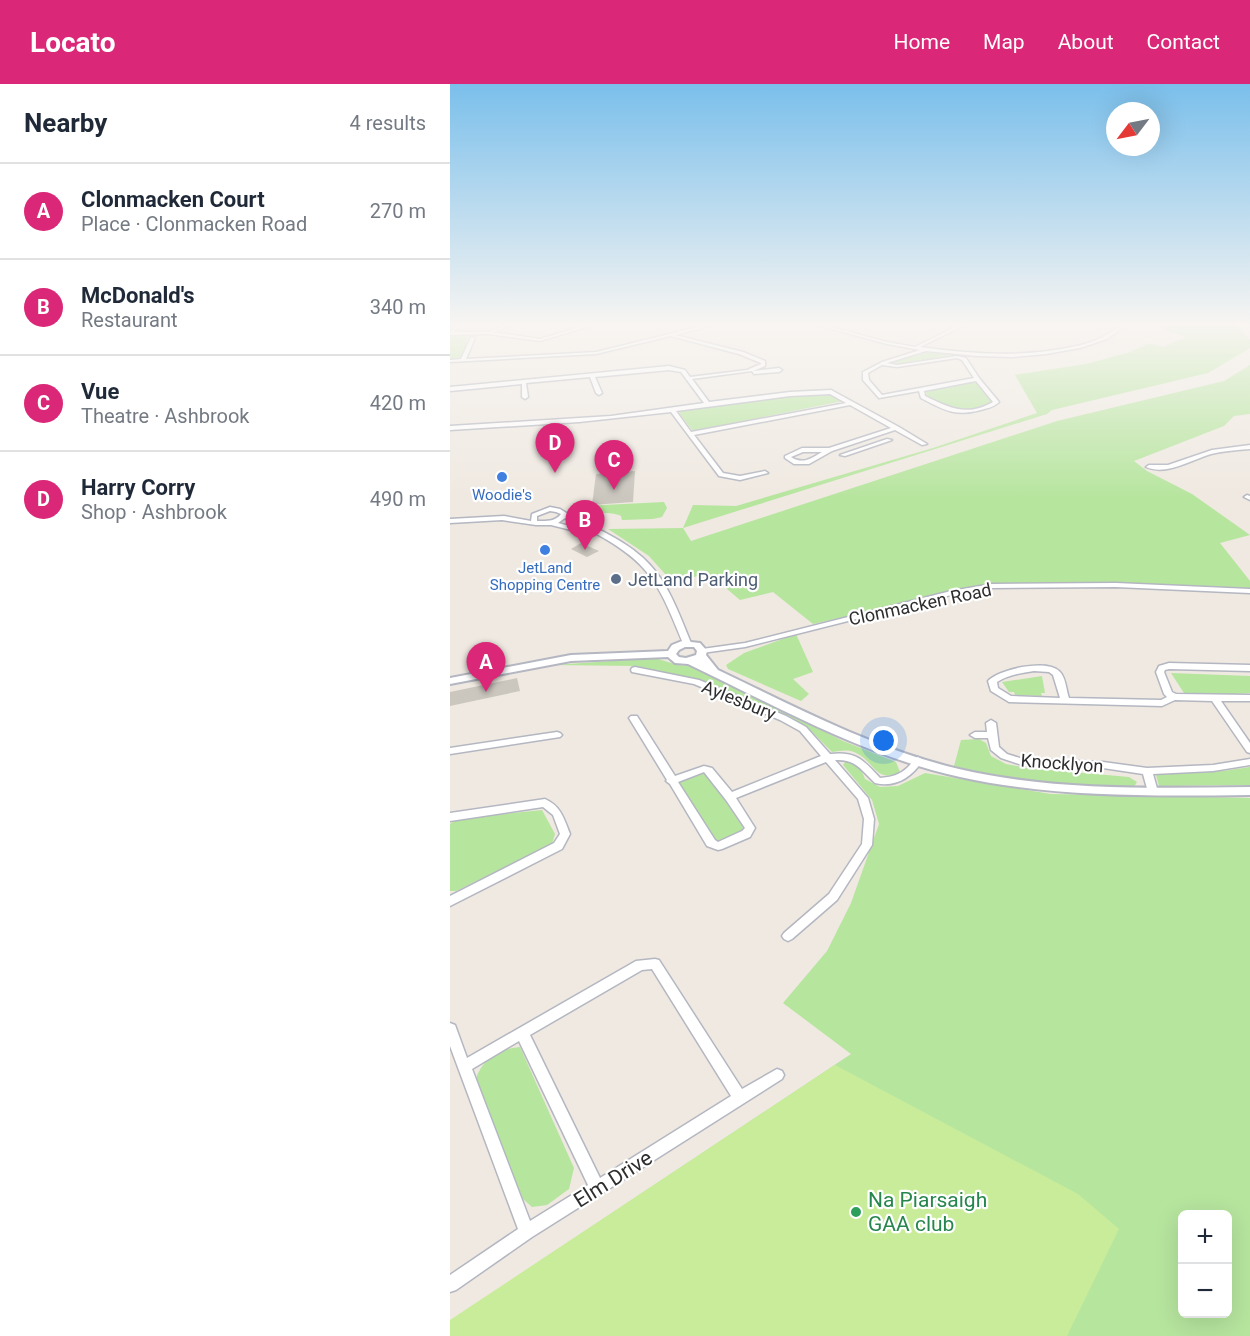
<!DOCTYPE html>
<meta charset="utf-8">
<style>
body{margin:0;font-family:Roboto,sans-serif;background:#f2f2f3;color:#1f2937}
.controls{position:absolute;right:18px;bottom:18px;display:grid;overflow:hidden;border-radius:9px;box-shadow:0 6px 24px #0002}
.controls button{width:54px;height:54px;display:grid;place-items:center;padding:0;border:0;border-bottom:2px solid #e0e1e3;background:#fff;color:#1f2937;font:30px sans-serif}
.compass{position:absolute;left:656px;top:18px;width:54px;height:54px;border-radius:50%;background:#fff;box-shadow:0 6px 24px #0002;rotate:238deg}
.you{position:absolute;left:434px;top:657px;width:21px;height:21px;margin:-15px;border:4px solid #fff;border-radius:50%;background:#1a73e8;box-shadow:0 0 0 9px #1a73e833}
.badge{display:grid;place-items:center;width:39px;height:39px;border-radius:50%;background:#db2777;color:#fff;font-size:20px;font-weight:700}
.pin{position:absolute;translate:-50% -50px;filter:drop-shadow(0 2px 3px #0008)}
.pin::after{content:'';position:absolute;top:32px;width:21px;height:18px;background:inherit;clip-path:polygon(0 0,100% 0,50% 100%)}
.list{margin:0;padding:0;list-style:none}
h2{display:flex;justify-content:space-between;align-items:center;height:78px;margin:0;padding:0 24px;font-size:26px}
h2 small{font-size:20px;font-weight:400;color:#747a83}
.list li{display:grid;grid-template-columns:39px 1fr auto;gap:18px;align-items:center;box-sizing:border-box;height:96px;padding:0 24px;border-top:2px solid #e0e1e3}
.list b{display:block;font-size:22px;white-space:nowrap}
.list p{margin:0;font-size:20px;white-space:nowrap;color:#747a83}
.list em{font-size:20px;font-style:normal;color:#747a83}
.map{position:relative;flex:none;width:800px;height:1252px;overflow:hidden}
header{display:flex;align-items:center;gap:36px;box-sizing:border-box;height:84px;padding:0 30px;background:#db2777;color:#fff}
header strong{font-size:28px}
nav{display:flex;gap:33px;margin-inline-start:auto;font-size:21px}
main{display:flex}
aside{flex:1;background:#fff}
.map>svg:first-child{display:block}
.green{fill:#b6e59e;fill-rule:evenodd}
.pitch{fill:#c9ec9a}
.building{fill:#cbc7bf}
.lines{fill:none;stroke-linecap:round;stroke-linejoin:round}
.minor-casing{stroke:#b4b7c1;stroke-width:3}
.tertiary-casing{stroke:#b4b7c1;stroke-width:4}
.secondary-casing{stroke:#b4b7c1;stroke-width:3}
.minor{fill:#fff;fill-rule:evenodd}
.tertiary{fill:#fff;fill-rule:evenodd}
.secondary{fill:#fff;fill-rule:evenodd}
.shop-dot{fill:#3f7fe0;stroke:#fff;stroke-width:2}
.service-dot{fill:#5c6f8a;stroke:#fff;stroke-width:2}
.leisure-dot{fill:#2e9e5b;stroke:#fff;stroke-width:2}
.labels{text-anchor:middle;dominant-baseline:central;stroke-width:4.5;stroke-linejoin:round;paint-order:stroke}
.far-shop-label{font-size:15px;fill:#366cbe;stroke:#fff}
.service-label{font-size:18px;fill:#4e5e75;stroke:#fff;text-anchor:start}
.street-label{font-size:18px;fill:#2e2e2e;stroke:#fff}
.near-street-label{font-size:21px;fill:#2e2e2e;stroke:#fff}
.near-leisure-label{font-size:21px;fill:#27864d;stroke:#fff;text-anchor:start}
</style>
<header>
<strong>Locato</strong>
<nav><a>Home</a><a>Map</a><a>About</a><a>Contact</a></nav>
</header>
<main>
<aside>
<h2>Nearby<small>4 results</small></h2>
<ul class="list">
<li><span class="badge">A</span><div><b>Clonmacken Court</b><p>Place · Clonmacken Road</p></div><em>270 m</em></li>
<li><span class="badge">B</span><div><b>McDonald's</b><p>Restaurant</p></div><em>340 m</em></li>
<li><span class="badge">C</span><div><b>Vue</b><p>Theatre · Ashbrook</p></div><em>420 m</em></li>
<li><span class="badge">D</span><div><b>Harry Corry</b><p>Shop · Ashbrook</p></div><em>490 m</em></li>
</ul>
</aside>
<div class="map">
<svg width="800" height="1252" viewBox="0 0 800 1252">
<rect width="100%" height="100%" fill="#efe9e1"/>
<g class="green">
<polygon points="719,239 786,239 800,256 800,264 758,289 602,326 597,330 233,444 241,457 607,337 774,297 800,281 800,330 784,332 774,342 684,377 697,387 742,410 800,451 770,459 800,497 800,505 661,499 542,500 363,540 323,508 290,516 258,489 223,499 199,472 158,445 233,444 243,421 286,422 483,364 587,329 565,291 636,280 680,268 700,259 713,263 736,253 713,246"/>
<polygon points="0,252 18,253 16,257 19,258 10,274 0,276"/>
<polygon points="483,267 535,271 500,271 453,280 439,279"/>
<path d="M523,298L528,299L542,317L540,320C505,330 509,329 477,312L476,308Z"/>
<polygon points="373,309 380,310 393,317 249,346 242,346 229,329 231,326 257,321"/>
<path d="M214,418L217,424L212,433L203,435L172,436L171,432C160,426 142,433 134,422Z"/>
<polygon points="346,550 363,588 343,595 359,610 351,617 278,585 276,581 294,569"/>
<path d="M205,574L228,581L246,583L393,657L446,678L450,688C426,700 425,678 406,669C398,665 390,667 382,668L357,643L332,630L248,596L186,582L103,581Z"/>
<polygon points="721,589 800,592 800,609 767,611 734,609"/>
<polygon points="592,592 595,609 591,609 592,612 565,611 564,608 559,608 552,598"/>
<polygon points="529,655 536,659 541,672 556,680 578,684 679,693 687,698 682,706 563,696 504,682 511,656"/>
<path d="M395,678C407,678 411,684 415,695L430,703L448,702L475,689L601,710L800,714V1252H69L64,1194L401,970L333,919L377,867L401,819L429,740L422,716L393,681ZM732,1130H778V1230H732Z"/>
<polygon points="800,683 800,701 709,702 706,691 773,687"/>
<polygon points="251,688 257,690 293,743 292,747 271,756 263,756 229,701 231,695"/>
<polygon points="92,726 105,750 102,760 6,807 0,807 0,740 7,735"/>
<path d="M70,963L124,1084L119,1105L97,1121L82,1123L73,1115L25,997C32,975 48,965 70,963Z"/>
</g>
<polygon class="pitch" points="385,981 628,1110 669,1145 617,1252 0,1252 0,1236"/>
<g class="building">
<polygon points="185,387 183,418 142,421 146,390"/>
<polygon points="131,459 149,467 137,473 121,465"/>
<polygon points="67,594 70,607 0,622 0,608"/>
</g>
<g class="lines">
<defs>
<g id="minor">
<polygon points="6,239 10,239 5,248 38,248 62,239 69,239 43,248 90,255 143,239 150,239 90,257 38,250 0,251 0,249"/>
<path d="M264,239H272L225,251L293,268L315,277V282L303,287L329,284L332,286L329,288L304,290L302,287L242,295L259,318L340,308L381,306L449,343L477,360L472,361L445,346L382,367L359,380H344L335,374V372L352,364H379L441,344L400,321L244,351L273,389L290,392L315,387L318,389L290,396L269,392L221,328L129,338L0,346V342L161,332L254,319L231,288L219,286L145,293L152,309L149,311L146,309L140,293L76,299L78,313L75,315L72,313V300L0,307V303L219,282L235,286L240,293L297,286L311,280V279L289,270L221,252L146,270L0,278V276L11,275L21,253L25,254L16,275L146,268ZM380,310L396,319L241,348L226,327L340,312ZM353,368H372C362,374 353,381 341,373Z"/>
<path d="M360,239H367L437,258L465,263L505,243L492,239L508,241L513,239H519L470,263C521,270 575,274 626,262C636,260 648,256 656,251C664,247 671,239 680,239L657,255L630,264L596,270L562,273L527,272L476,267L437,279L447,281L507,272L516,274L529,294L549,318C544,323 538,324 531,326C505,333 494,326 471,314L469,307L429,314L413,296V288L432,278L470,266L437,260ZM507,274L512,276L524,294L432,311L419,296L418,289L432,281L447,283ZM526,297L543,318C517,333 500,324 475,312L474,307Z"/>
<polygon points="437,355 442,356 395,372 390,371"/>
<path d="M800,361V365C787,366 774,367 761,370C741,376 716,392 696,383L699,381H718L762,366Z"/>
<polygon points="797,411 800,412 800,416 794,413"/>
<path d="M100,423L110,425L118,430C149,446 185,460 206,488C222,509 231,535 241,559L240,561H237L233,559C209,501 202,480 145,449L139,447V449L137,450L101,441H86L52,436L0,439V435L54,432L81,437L82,430ZM100,427L106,428L111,430C105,438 96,437 87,437V432ZM115,434L139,447L108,439Z"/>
<polygon points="666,499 800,505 800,509 666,503 542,504 501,511 295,563 252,569 248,567 252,565 295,559 501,507 542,500"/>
<path d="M719,579L800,581V587L719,585L715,586L714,588L722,608L726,610L800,611V617H771L800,659V669L797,668L762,617L725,616L712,622L559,618L541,607L538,597C549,585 596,575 609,587C616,593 616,606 619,614L711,616L717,613L714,610L706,588L709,582ZM584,587L599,588L603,591L610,614L561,612L548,604L547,598C558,591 571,589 584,587Z"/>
<path d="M185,583L249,596L336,632L356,643L380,670C407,667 413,676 430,694C441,693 450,691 458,683C462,679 463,675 468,673L473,676C462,693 446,704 425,699C411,686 406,675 385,676L418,714L424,735L422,761L387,816L342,855L338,857L334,855L332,852L334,849L379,810L412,760L414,735L408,715L376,678L286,714L305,744L300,753L272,765L268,766L257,762L220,700L216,697L217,696L179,634L181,632H187L225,692L254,682L262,684L282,708L371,672L350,647L330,636L244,600L182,588L181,586L182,584ZM254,688L276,716L295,744L292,747L268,758L265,756L228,698Z"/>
<polygon points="541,636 546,639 549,663 557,670 573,675 653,678 697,684 763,681 800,675 800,681 763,687 703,690 708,708 707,711 699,711 698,708 693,690 653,684 572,681 551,674 541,666 538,654 525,654 520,651 525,648 537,648 536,639"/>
<polygon points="107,648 110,649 112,651 110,653 0,670 0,664"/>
<path d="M95,715C111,722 114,735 120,750L112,765L0,822V812L104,759L110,750L103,731L93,723L0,737V729Z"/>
<path d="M205,875L209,876L292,1005L327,985L332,987L334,991L332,995L154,1108L153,1110L147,1112L82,1153L6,1206L0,1208V1191L68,1145L0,962V939L5,941L17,974L186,877ZM202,885L281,1012L150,1094L80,951L192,886ZM69,957L138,1101L80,1137L22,985Z"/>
</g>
<path id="tertiary" d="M232,557L250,559L257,567L256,571L268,586C346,623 424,665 509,685C603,707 703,704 800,703V711C703,712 605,714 510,693C414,672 326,622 238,580L225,579L218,573L121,577L0,600V594L121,571L218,567L222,561ZM235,563H244L247,567L246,571L236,574L229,573L226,570L229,566Z"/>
<polygon id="secondary" points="0,239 3,239 3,240 0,242"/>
</defs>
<use href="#minor" class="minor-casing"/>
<use href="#tertiary" class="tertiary-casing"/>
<use href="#secondary" class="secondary-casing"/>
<use href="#minor" class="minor"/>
<use href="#tertiary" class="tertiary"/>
<use href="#secondary" class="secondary"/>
</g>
<linearGradient id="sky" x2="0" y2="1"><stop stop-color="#7abfeb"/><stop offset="0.58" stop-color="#f8f5f2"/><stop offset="1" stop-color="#f8f5f2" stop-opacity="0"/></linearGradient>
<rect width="800" height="414" fill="url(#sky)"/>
<g class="shop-dot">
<circle cx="52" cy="393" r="6"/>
<circle cx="95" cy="466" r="6"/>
</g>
<circle class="service-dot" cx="166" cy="495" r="6"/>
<circle class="leisure-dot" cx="406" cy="1128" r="6"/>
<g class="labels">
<g class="far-shop-label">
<text x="52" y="411">Woodie's</text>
<text x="95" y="484">JetLand<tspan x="95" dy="17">Shopping Centre</tspan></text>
</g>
<g class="service-label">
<text x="178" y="495">JetLand Parking</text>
</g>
<g class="street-label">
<text transform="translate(470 520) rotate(-12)">Clonmacken Road</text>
<text transform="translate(289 616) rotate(22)">Aylesbury</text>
<text transform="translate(612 679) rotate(4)">Knocklyon</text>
</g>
<g class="near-street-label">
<text transform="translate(163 1095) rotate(-32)">Elm Drive</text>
</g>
<g class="near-leisure-label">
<text x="418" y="1116">Na Piarsaigh<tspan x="418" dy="24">GAA club</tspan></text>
</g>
</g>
</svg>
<div class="controls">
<button>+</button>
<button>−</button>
</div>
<svg class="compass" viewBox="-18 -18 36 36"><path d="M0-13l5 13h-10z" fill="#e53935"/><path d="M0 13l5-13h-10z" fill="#747a83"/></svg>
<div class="you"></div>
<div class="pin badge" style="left:36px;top:608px">A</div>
<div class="pin badge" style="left:135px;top:466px">B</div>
<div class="pin badge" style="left:164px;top:406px">C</div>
<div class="pin badge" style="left:105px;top:389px">D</div>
</div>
</main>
